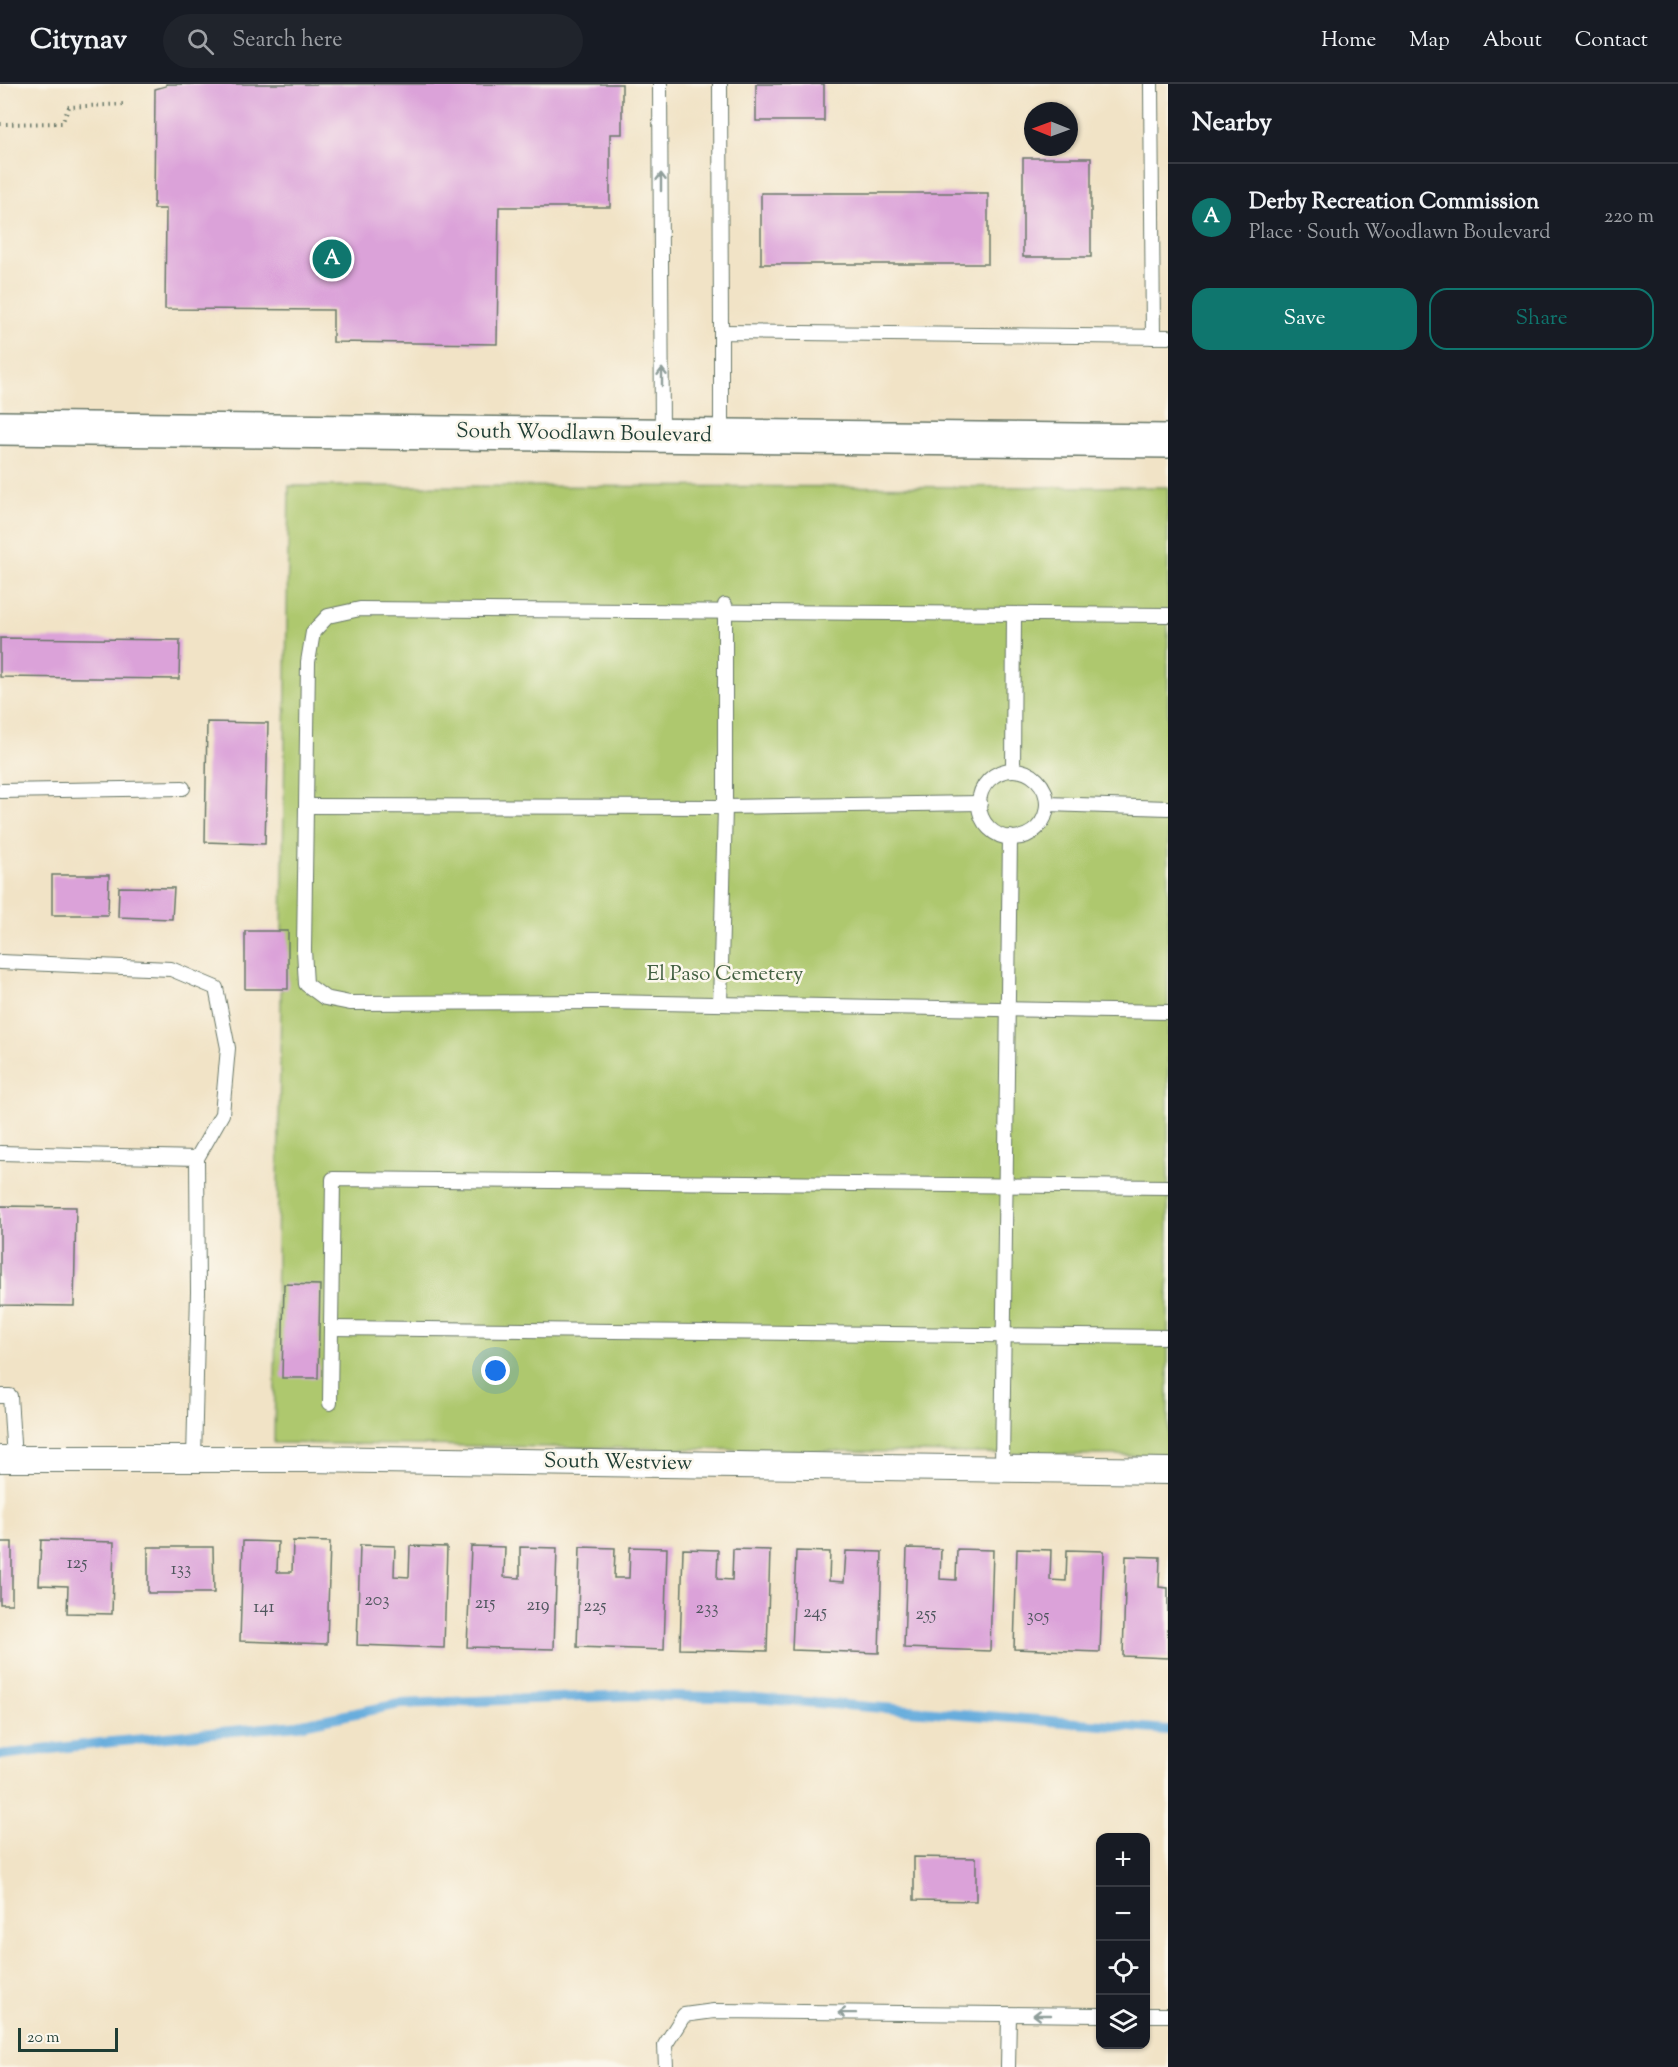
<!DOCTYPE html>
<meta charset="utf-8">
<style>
body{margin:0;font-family:"Sorts Mill Goudy",serif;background:#20242c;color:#f1f3f6}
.controls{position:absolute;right:18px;bottom:18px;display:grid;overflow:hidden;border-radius:12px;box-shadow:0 2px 4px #0004}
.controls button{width:54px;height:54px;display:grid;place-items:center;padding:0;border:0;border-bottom:2px solid #363941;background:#171b24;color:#f1f3f6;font:30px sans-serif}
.compass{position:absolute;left:1024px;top:18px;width:54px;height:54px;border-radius:50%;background:#171b24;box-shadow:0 2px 4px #0004;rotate:271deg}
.scale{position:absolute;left:18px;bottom:15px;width:100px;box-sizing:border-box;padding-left:6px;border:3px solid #1f3d34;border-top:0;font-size:16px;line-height:21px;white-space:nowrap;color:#1f3d34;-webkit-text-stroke:4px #fbf7ec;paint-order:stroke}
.you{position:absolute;left:496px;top:1287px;width:21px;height:21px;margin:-15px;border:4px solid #fff;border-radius:50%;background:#1a73e8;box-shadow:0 0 0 9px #1a73e833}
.badge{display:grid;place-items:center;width:39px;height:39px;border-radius:50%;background:#0f766e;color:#fff;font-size:20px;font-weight:700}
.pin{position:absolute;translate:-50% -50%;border:3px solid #fff;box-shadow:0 2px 6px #0006}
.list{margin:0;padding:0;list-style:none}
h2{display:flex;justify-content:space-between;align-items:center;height:78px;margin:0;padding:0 24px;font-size:26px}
h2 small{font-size:20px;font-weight:400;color:#9ea1a6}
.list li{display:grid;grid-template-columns:39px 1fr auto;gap:18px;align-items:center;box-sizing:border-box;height:108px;padding:0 24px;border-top:2px solid #363941}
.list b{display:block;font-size:22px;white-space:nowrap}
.list p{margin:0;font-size:20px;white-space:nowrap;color:#9ea1a6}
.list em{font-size:20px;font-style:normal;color:#9ea1a6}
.actions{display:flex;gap:12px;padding:18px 24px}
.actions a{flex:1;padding:14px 0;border:2px solid #0f766e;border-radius:18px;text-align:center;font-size:21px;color:#0f766e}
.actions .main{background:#0f766e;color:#fff}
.icon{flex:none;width:33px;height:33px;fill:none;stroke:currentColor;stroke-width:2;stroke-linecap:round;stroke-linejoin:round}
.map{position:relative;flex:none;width:1168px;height:1983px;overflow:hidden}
header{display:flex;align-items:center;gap:36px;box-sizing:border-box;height:84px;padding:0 30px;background:#171b24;border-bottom:2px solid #363941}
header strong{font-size:28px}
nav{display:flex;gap:33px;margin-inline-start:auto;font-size:21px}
.search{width:420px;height:54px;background:#20242c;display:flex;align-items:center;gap:15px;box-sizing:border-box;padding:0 21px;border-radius:33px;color:#9ea1a6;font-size:22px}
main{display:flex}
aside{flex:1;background:#171b24}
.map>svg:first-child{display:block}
.green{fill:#aec86e;stroke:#668251;stroke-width:1.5}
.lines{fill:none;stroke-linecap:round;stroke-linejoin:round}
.stream{stroke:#68addd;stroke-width:10}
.building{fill:#dba2d9}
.lane-casing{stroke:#687767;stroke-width:16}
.street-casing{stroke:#687767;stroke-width:28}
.secondary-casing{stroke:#687767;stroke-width:36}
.path{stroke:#687767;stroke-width:4;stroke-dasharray:1.5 4.5;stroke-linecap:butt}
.lane{stroke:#fff;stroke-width:14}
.street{stroke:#fff;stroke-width:26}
.secondary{stroke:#fff;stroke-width:33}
.oneway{stroke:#8f9e9a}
.labels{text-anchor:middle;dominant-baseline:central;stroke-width:5;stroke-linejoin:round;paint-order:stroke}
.number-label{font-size:18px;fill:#4e565d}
.street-label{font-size:21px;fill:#1f3d34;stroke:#fbf7ec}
.park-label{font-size:21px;fill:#436042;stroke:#fbf7ec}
</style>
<header>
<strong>Citynav</strong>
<div class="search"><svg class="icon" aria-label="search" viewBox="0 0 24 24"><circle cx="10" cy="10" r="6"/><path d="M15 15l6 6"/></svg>Search here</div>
<nav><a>Home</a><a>Map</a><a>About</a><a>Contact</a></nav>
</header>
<main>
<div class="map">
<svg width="1168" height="1983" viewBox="0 0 1168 1983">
<rect width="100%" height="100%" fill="#fbf7ec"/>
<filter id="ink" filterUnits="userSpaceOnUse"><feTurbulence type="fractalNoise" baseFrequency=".0167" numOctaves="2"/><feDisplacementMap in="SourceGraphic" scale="12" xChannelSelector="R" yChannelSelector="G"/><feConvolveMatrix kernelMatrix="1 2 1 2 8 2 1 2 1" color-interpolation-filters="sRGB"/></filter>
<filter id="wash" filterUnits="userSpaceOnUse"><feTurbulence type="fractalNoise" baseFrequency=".008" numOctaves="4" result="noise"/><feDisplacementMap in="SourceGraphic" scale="24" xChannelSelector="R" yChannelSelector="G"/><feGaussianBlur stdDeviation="1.35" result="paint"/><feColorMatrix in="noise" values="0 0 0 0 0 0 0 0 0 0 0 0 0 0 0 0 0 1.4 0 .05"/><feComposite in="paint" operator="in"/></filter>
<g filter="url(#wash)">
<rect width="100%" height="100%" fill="#f1e3c6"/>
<polygon class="green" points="289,402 1168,403 1168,1372 274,1359"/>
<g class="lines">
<polyline class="stream" points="0,1671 101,1659 298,1641 399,1620 634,1611 754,1614 1168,1646"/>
</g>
<g id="blocks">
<g class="building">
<polygon points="166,0 622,0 622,50 610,50 610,123 499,123 497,260 333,258 333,226 165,225 166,125 154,125 155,5 166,2"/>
<rect x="756" y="0" width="68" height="37"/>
<rect x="1023" y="74" width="68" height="99"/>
<rect x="761" y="109" width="227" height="71"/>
<polygon points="0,554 180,556 179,595 0,593"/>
<polygon points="207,638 268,639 265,760 205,758"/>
<polygon points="52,791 109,791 108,831 52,831"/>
<polygon points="119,803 174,804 172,835 118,833"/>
<rect x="245" y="847" width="43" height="58"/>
<polygon points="0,1122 76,1123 74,1222 0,1221"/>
<polygon points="284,1200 320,1201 318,1294 282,1294"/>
<polygon points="41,1456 114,1458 112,1530 67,1529 68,1502 39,1501"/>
<polygon points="243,1457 278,1458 277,1488 292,1488 293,1457 330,1458 327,1560 240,1557"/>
<rect x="0" y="1458" width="12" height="62"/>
<polygon points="360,1461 395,1462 394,1492 409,1493 410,1462 447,1463 444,1564 357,1561"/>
<polygon points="471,1462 505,1463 504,1493 520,1494 520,1463 557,1464 554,1565 467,1563"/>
<polygon points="148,1463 213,1463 214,1509 148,1509"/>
<polygon points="580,1463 615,1464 614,1494 629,1494 630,1463 667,1464 664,1566 577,1563"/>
<polygon points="907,1464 941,1465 940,1495 956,1496 957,1465 993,1466 990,1567 904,1564"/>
<polygon points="683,1465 718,1466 717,1495 732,1496 733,1465 770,1466 767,1567 680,1565"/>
<polygon points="1017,1465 1051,1466 1050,1496 1066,1497 1067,1466 1104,1467 1100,1568 1014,1565"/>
<polygon points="796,1467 830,1468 829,1497 844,1498 846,1467 882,1468 879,1569 792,1566"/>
<polygon points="1126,1472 1160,1473 1159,1503 1168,1504 1168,1574 1123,1572"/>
<polygon points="914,1773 976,1774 976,1817 914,1816"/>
</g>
</g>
</g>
<g filter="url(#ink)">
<use href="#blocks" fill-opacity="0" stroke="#687767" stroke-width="1.5"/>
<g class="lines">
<defs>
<g id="lane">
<polyline points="660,0 662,351"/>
<polyline points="720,0 721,248"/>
<polyline points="1151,0 1153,253"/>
<polyline points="721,352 721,248 1168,253"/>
<polyline points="1168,531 360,525 328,532 313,548 308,578 304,866 306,900 325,914 350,919 602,918 1168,928"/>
<polyline points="1013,686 1014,530"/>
<circle cx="1013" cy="720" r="34"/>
<polyline points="0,707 183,704"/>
<polyline points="1047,720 1168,724"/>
<polyline points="306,722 725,723 980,719"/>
<polyline points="0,878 171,885 216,904 228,964 222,1030 197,1074 198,1208 194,1375"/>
<polyline points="720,920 725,723 725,521"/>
<polyline points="0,1069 197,1074"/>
<polyline points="331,1244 1168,1253"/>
<polyline points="0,1312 10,1312 14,1375"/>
<polyline points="330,1319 333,1095 1168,1103"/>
<polyline points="1002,1384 1010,753"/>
<polyline points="1146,1931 1168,1931"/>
<polyline points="666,1983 665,1961 684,1931 714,1927 1100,1931"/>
<polyline points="1008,1983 1009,1931"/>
</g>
<polyline id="street" points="0,1375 306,1375 1168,1387"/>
<polyline id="secondary" points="0,344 1168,357"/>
</defs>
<use href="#lane" class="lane-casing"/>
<use href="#street" class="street-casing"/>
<use href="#secondary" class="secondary-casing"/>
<polyline class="path" points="0,40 62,39 69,23 125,20"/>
<use href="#lane" class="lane"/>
<use href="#street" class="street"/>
<use href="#secondary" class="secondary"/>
</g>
<defs><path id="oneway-shaft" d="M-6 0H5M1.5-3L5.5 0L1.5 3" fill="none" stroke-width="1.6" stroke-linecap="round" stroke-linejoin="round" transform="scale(1.5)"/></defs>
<g class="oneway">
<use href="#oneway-shaft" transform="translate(661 98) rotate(-90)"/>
<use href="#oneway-shaft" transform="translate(662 293) rotate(-90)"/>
<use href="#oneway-shaft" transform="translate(847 1929) rotate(-179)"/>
<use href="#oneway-shaft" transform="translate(1042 1931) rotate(-180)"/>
</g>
</g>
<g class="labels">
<g class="number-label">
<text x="77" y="1480">125</text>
<text x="181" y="1486">133</text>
<text x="377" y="1517">203</text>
<text x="485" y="1520">215</text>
<text x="538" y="1522">219</text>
<text x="595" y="1523">225</text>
<text x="264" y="1524">141</text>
<text x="707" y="1525">233</text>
<text x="815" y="1529">245</text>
<text x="926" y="1531">255</text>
<text x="1038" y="1533">305</text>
</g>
<g class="street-label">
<text transform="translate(584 350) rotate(1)">South Woodlawn Boulevard</text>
<text transform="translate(618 1379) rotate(1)">South Westview</text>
</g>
<g class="park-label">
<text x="725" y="891">El Paso Cemetery</text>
</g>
</g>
</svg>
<div class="controls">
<button>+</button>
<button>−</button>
<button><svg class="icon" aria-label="locate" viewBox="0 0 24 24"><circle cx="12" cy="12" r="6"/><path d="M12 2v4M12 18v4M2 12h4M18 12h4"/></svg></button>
<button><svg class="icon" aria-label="layers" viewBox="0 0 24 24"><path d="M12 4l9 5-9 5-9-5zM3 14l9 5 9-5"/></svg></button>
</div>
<svg class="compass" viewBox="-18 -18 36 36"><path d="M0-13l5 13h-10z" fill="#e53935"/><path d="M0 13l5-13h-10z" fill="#9ea1a6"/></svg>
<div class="scale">20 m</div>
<div class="you"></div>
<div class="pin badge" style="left:332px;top:175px">A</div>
</div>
<aside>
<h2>Nearby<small></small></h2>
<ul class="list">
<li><span class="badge">A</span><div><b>Derby Recreation Commission</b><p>Place · South Woodlawn Boulevard</p></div><em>220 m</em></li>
</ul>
<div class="actions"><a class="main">Save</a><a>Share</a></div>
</aside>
</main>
